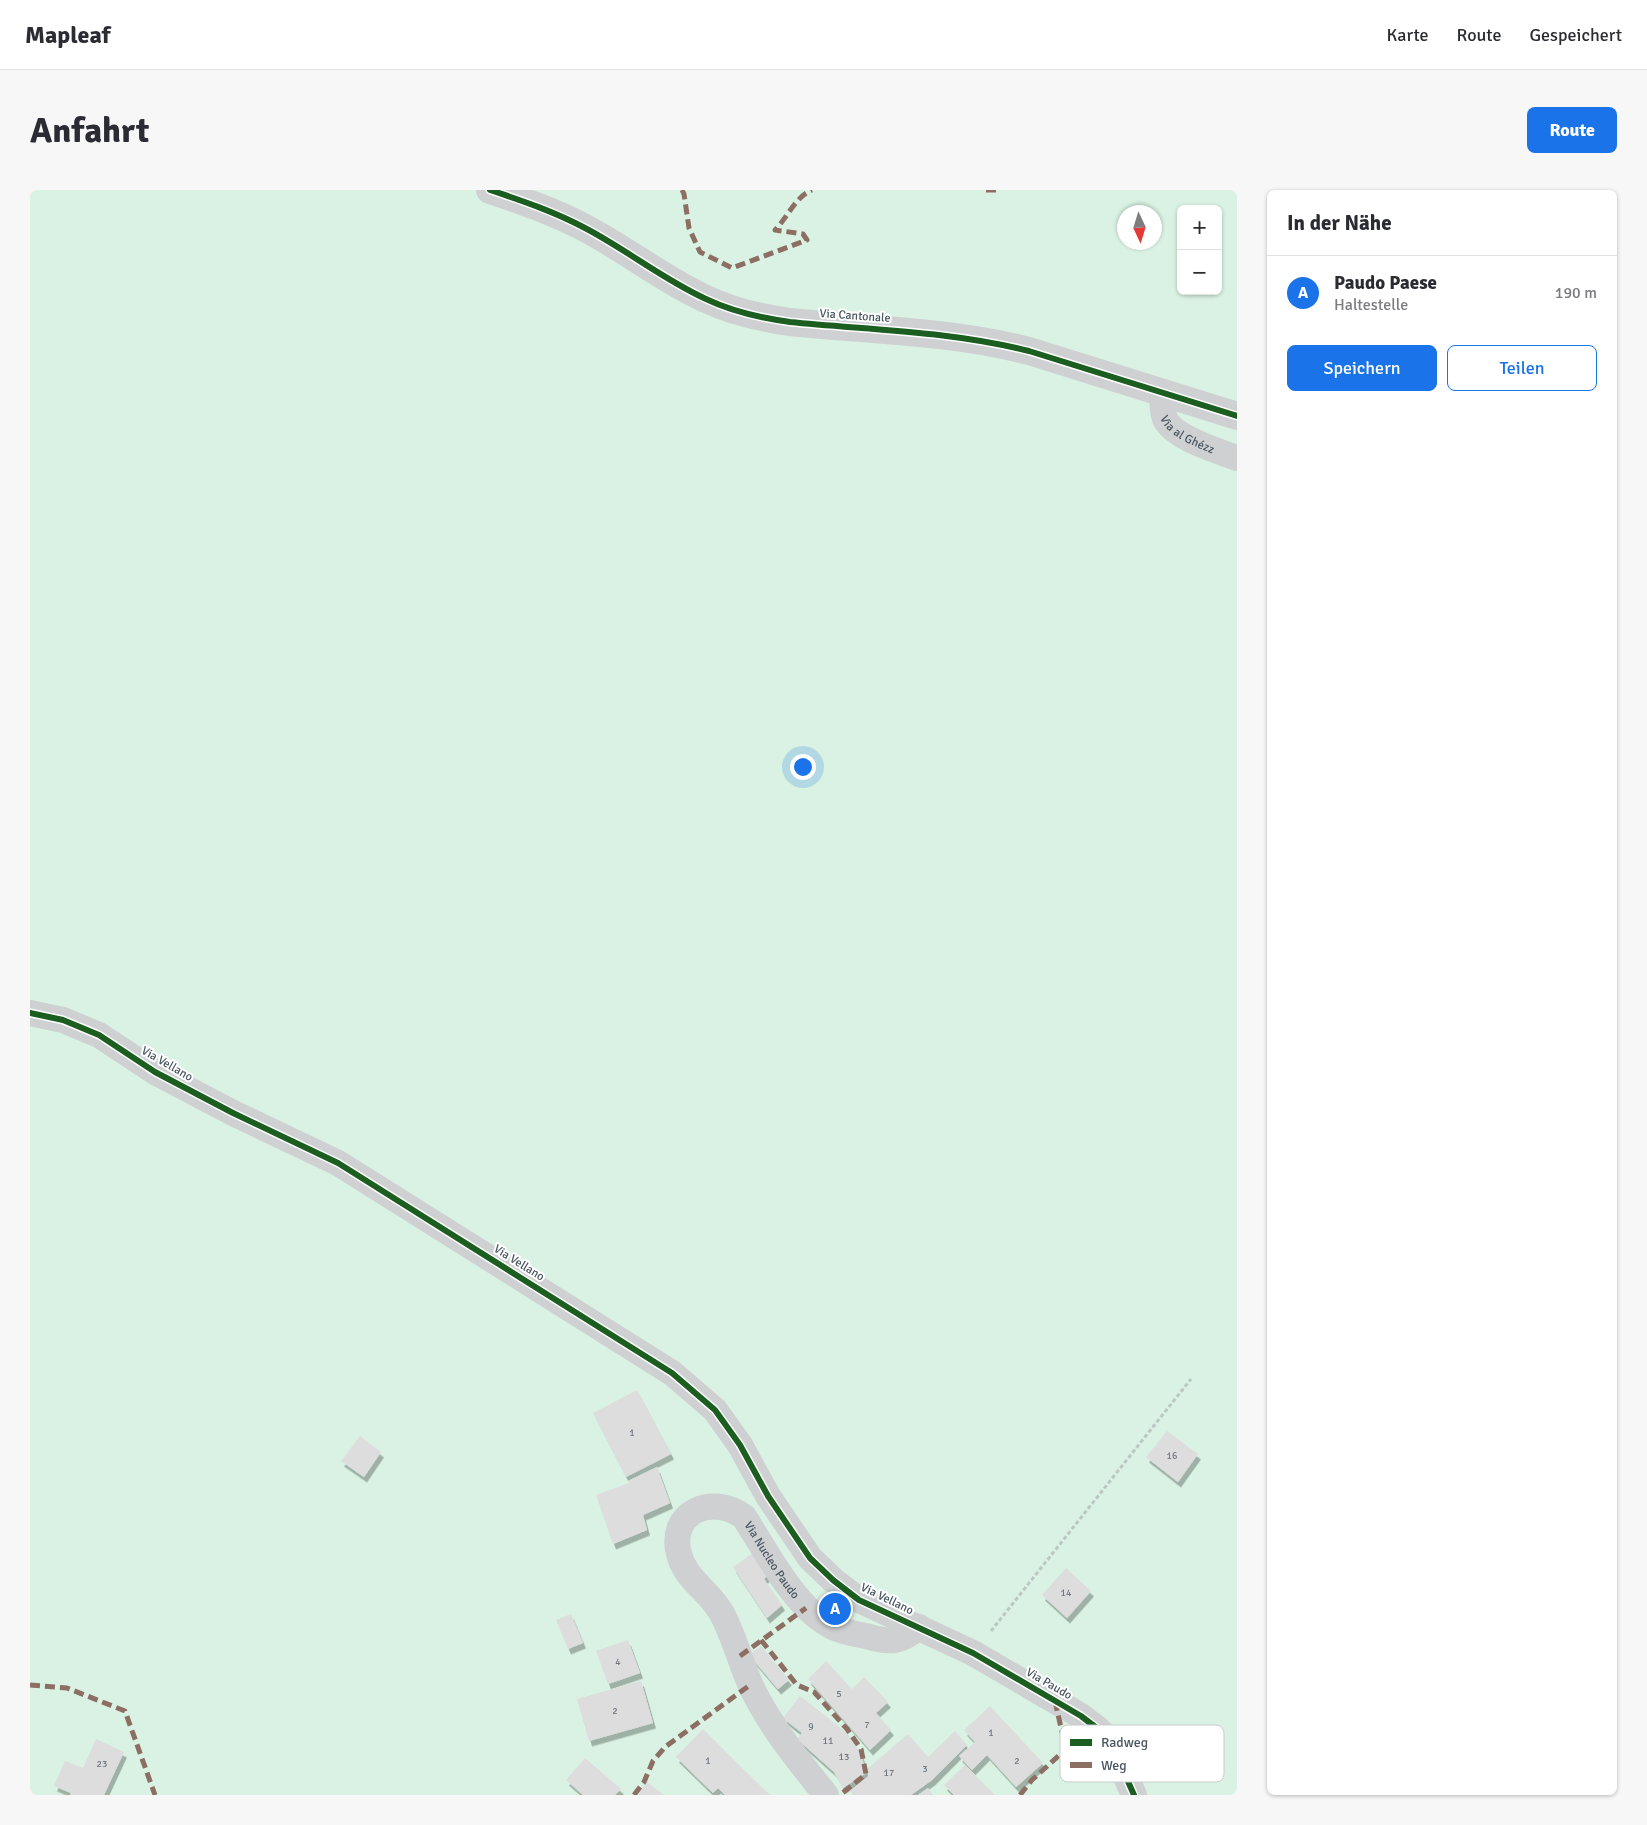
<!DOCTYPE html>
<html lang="de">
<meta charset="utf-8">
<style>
body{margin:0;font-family:Signika,sans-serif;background:#f7f7f7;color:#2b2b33}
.controls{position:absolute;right:15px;top:15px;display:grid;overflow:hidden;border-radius:8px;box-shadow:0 1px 4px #0004}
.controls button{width:45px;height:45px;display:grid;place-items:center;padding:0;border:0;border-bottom:1px solid #e1e1e2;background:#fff;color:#2b2b33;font:25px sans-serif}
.compass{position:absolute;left:1087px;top:15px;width:45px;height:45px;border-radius:50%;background:#fff;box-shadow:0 1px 4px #0004;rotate:176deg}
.you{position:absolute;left:772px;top:576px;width:18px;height:18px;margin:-12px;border:4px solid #fff;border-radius:50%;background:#1a73e8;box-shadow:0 0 0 8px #1a73e833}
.badge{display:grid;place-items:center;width:32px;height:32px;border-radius:50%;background:#1a73e8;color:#fff;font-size:16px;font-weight:700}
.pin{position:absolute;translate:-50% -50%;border:2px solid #fff;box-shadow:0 1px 5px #0006}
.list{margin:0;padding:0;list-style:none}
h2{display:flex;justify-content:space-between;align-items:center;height:65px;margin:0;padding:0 20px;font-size:21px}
h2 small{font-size:16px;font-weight:400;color:#7c7c81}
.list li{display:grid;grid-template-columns:32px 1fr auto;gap:15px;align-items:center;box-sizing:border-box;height:75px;padding:0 20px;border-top:1px solid #e1e1e2}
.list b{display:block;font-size:19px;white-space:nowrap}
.list p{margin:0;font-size:16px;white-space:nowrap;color:#7c7c81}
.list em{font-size:16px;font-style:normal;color:#7c7c81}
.actions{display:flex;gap:10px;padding:15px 20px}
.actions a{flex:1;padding:11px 0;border:1px solid #1a73e8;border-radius:8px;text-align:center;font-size:18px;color:#1a73e8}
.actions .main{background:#1a73e8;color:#fff}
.map{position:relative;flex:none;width:1207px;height:1605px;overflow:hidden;border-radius:8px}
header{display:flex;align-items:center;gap:30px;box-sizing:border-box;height:70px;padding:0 25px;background:#fff;border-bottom:1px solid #e1e1e2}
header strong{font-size:24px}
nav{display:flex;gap:28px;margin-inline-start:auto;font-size:18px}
.intro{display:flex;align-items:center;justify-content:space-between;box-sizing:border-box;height:120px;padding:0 30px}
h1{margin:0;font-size:35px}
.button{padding:12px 22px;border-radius:8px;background:#1a73e8;color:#fff;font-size:18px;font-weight:700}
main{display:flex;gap:30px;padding:0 30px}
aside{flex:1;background:#fff;border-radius:8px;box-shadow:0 1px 4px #0004}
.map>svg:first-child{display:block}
.green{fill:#d9f2e3;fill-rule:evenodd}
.building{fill:#ddddde;filter:url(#shadow)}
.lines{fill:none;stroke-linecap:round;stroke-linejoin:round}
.path{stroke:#bcc7c4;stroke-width:3;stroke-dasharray:4 2.5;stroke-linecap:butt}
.minor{stroke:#ced0d2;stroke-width:26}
.tertiary{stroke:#ced0d2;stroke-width:28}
.quiet{stroke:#8d6e63;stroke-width:5;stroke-dasharray:10 5;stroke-linecap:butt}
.cycleway-casing{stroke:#fff;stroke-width:9}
.cycleway{stroke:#1b5e20;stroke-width:6}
.labels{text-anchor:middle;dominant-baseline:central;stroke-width:4;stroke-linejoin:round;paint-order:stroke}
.number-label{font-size:10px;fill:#707881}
.street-label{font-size:12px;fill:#4a5661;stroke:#fff}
.key{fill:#fff;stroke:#c9ccd0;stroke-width:1}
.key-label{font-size:14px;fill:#4a5661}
</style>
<header>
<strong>Mapleaf</strong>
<nav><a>Karte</a><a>Route</a><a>Gespeichert</a></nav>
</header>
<div class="intro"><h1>Anfahrt</h1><a class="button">Route</a></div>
<main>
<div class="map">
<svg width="1207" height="1605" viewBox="0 0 1207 1605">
<defs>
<filter id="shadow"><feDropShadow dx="3" dy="5.5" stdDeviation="0" flood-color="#0004"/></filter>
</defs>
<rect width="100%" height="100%" fill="#f4f4f4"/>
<path class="green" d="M0,0H1207V1605H0ZM1151,19H1188V101H1151ZM1094,22H1124V52H1094Z"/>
<g class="building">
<polygon points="607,1200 641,1264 596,1287 563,1223"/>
<polygon points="1137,1241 1168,1264 1148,1292 1116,1267"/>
<polygon points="330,1246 351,1262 334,1287 311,1271"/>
<polygon points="627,1277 640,1313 613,1325 617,1340 583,1354 566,1305 599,1293 598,1291"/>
<polygon points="723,1363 739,1384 734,1389 752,1415 737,1428 703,1377"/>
<polygon points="1036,1378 1061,1401 1037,1428 1012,1405"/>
<polygon points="541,1424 553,1453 538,1459 526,1430"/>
<polygon points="598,1450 610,1483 578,1494 566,1461"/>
<polygon points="731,1456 759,1490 748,1499 719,1465"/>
<polygon points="796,1471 822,1499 834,1487 858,1512 846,1523 861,1540 840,1560 778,1489"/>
<polygon points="611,1491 623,1533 559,1551 547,1509"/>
<polygon points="770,1506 817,1543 831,1564 836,1583 813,1598 804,1582 767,1549 772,1543 753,1528"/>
<polygon points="960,1516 1013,1573 986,1597 957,1565 942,1580 929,1566 945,1552 934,1540"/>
<polygon points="673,1539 710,1576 740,1605 695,1605 688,1598 683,1603 646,1567"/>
<polygon points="925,1541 937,1555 902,1590 881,1605 823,1605 820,1601 840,1585 836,1580 878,1544 898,1567"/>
<polygon points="66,1549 94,1562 74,1605 40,1605 41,1603 24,1596 35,1571 53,1578"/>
<polygon points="555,1568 591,1599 585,1605 553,1605 536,1590"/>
<polygon points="935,1575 965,1605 924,1605 914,1595"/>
<polygon points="617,1592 634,1605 608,1605"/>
<polygon points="898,1598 903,1605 888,1605"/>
</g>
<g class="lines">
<polyline class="path" points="961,1441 1161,1189"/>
<g class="minor">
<path id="s1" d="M1132,202C1132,211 1132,220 1135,229C1144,248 1188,261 1207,268"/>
<polyline points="0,823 33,830 69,845 125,882 203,923 308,973 642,1183 685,1220 710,1255 738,1306 780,1368 803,1390 829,1410 943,1463 1051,1526 1068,1539 1081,1553 1104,1605"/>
<path id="s2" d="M796,1605C768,1570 740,1536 721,1496C710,1472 704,1445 691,1422C679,1401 655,1389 649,1364C638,1322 682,1303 714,1327C737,1362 764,1418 803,1437C813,1442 825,1444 836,1446C860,1453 869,1453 889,1437"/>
</g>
<path class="tertiary" d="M460,0C493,11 525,22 555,38C597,60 634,90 676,109C703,122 731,128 760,132C840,140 921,141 999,161L1207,226"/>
<g class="quiet">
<path d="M652,0L654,4L659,38L670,62L702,78L777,50L773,44L745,40C757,28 766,6 782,0"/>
<polyline points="956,0 970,0"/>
<polyline points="731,1450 767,1495 784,1502 817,1539 831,1559 836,1584 810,1605"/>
<polyline points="710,1466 776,1418"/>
<polyline points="0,1495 37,1498 95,1521 125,1605"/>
<polyline points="604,1605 614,1592 623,1571 635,1557 720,1495"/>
<polyline points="990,1605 1002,1590 1035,1560 1037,1553 1032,1542 1025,1511"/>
</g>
<defs>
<g id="cycleway">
<path d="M460,0C493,11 525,22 555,38C597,60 634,90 676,109C703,122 731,128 760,132C840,140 921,141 999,161L1207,226"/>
<polyline points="0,823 33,830 69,845 125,882 203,923 308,973 642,1183 685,1220 710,1255 738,1306 780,1368 803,1390 829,1410 943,1463 1051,1526 1068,1539 1081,1553 1104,1605"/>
</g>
</defs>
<use href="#cycleway" class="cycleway-casing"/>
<use href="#cycleway" class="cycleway"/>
</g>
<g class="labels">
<g class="number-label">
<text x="602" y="1243">1</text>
<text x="1142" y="1266">16</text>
<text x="1036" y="1403">14</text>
<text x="588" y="1472">4</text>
<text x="809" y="1504">5</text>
<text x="585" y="1521">2</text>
<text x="837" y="1535">7</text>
<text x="781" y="1537">9</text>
<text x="961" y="1543">1</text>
<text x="798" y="1551">11</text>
<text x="814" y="1567">13</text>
<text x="678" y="1571">1</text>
<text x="987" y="1571">2</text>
<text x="72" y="1574">23</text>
<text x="895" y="1579">3</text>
<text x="859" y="1583">17</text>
</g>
<g class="street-label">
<text transform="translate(825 126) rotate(4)">Via Cantonale</text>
<text stroke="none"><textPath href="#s1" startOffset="55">Via al Ghézz</textPath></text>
<text transform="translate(137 874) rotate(30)">Via Vellano</text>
<text transform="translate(489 1073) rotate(32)">Via Vellano</text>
<text stroke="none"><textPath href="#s2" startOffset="438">Via Nucleo Paudo</textPath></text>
<text transform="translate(857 1409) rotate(26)">Via Vellano</text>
<text transform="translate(1019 1494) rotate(30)">Via Paudo</text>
</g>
</g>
<rect x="1030" y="1535" width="164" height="57" rx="8" class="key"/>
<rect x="1040" y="1549" width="22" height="7" fill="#1b5e20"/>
<rect x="1040" y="1572" width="22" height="6" fill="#8d6e63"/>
<g class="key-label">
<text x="1071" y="1557">Radweg</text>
<text x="1071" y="1580">Weg</text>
</g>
</svg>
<div class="controls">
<button>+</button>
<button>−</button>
</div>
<svg class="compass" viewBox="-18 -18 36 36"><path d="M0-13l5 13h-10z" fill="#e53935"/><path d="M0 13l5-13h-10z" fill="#7c7c81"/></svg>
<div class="you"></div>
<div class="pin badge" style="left:805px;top:1419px">A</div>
</div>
<aside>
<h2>In der Nähe<small></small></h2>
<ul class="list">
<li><span class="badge">A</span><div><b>Paudo Paese</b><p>Haltestelle</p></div><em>190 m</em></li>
</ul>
<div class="actions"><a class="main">Speichern</a><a>Teilen</a></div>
</aside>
</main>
